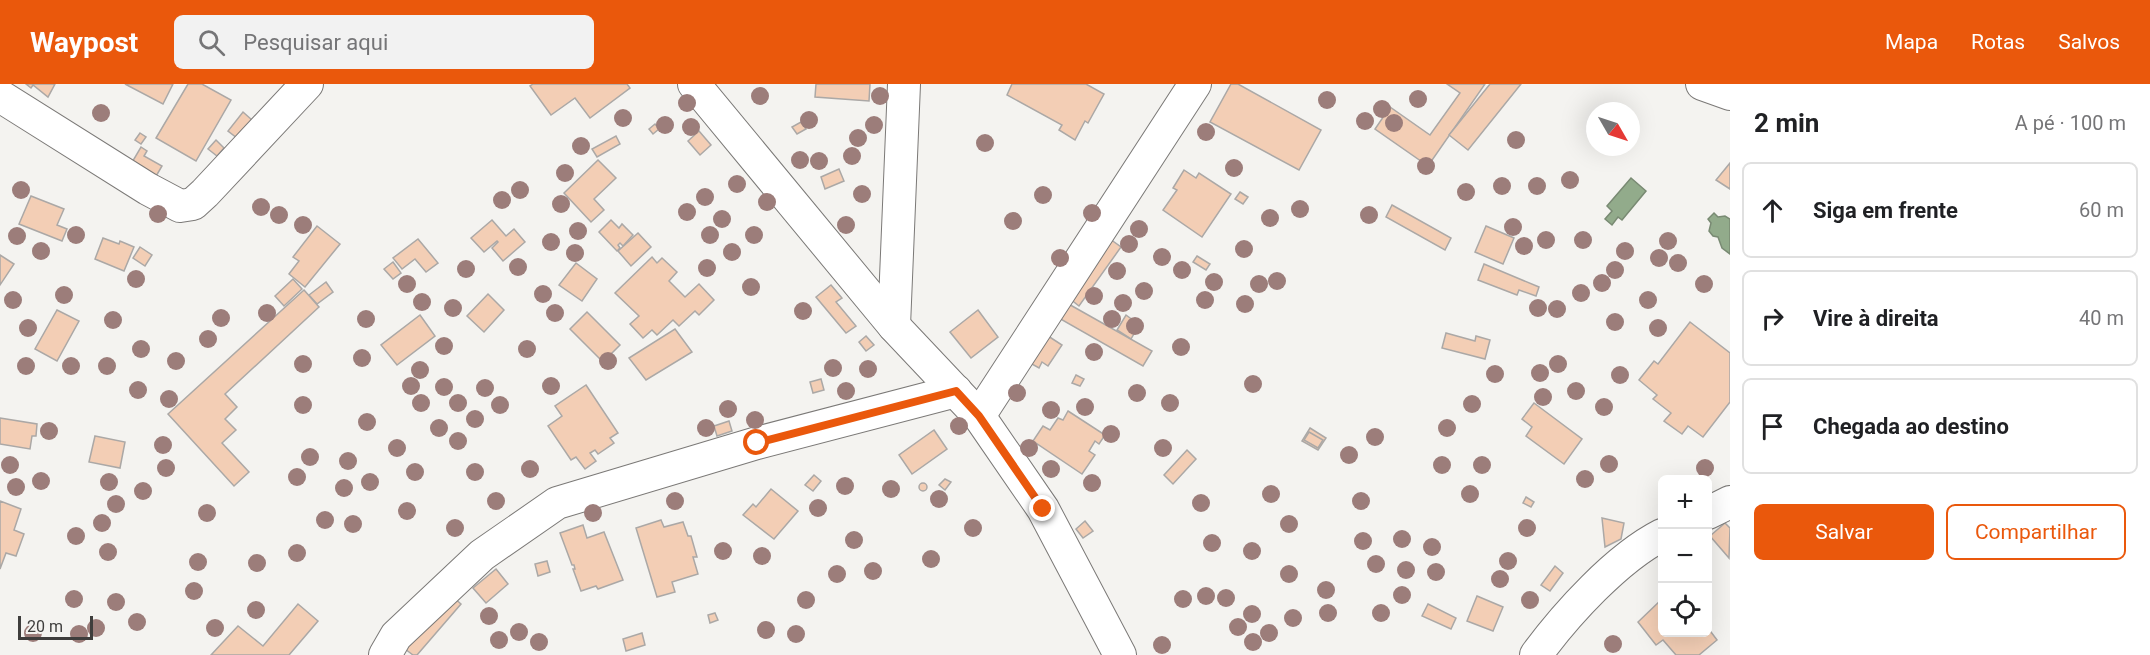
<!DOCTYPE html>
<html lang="pt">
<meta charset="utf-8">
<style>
body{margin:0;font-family:Roboto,sans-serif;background:#f2f2f2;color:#202124}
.controls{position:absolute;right:18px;bottom:18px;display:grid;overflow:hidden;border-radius:9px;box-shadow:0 6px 24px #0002}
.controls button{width:54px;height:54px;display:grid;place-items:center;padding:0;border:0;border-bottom:2px solid #e0e0e0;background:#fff;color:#202124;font:30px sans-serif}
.compass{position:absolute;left:1586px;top:18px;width:54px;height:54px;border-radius:50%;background:#fff;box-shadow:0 6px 24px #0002;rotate:129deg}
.scale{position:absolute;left:18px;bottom:15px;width:75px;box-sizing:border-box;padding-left:6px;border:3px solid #3e3d3c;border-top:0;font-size:16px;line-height:21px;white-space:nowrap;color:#3e3d3c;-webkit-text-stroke:4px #f4f3f0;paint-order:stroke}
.stop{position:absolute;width:18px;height:18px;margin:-14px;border:4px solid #ea580c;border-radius:50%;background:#fff}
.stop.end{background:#ea580c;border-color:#fff;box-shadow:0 2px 6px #0008}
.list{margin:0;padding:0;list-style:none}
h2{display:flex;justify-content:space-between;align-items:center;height:78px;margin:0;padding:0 24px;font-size:26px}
h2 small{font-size:20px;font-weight:400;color:#757577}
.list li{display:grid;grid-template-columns:39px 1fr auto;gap:18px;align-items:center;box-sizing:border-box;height:96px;margin:0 12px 12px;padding:0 12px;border:2px solid #e0e0e0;border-radius:9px}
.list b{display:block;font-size:22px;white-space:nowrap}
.list em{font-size:20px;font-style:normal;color:#757577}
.actions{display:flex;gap:12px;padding:18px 24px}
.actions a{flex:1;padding:14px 0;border:2px solid #ea580c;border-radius:9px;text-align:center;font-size:21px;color:#ea580c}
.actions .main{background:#ea580c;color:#fff}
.icon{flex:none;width:33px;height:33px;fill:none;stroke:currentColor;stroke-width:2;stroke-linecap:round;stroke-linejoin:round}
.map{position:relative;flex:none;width:1730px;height:571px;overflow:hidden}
header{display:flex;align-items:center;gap:36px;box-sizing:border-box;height:84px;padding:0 30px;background:#ea580c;color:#fff}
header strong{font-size:28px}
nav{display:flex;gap:33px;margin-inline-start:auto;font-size:21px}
.search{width:420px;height:54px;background:#f2f2f2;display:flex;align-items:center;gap:15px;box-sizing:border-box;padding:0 21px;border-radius:9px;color:#757577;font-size:22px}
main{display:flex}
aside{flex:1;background:#fff}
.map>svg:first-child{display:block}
.water{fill:#92ab8b;stroke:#798a73;stroke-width:1.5}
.building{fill:#f3ceb5;stroke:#aba8a6;stroke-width:1.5}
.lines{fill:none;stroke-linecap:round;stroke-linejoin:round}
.minor-casing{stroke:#7b7977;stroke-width:34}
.minor{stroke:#fff;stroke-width:32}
.tree{fill:#9c7d7a}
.route{stroke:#ea580c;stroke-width:8}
</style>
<header>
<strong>Waypost</strong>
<div class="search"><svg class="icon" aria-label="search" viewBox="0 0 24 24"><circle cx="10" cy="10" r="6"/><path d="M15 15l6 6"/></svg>Pesquisar aqui</div>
<nav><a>Mapa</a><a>Rotas</a><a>Salvos</a></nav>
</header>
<main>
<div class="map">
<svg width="1730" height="571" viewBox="0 0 1730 571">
<rect width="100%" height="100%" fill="#f4f3f0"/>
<g class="water">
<polygon points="1631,94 1646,107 1622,136 1618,133 1612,141 1605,135 1612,127 1607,122"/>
<polygon points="1714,129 1718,133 1725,132 1730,135 1730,170 1722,164 1718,153 1713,152 1709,147 1711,139 1708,135"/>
</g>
<g class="building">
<polygon points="26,0 55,0 48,13 33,1 31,4"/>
<polygon points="125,0 173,0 163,20"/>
<polygon points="188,0 202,0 231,16 196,77 156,54"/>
<polygon points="533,0 627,0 630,4 590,34 575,14 551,31 530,2"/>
<polygon points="816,0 870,0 869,17 815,13"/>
<polygon points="1012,0 1086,0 1104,10 1088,39 1085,37 1075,56 1059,46 1062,41 1007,11"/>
<polygon points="1231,0 1238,0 1321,46 1299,86 1210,38"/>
<polygon points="1447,0 1485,0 1428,82 1375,45 1390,23 1430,51 1460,9"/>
<polygon points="1490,0 1521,0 1468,66 1449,51"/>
<polygon points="243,28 252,36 237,54 228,47"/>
<polygon points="801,38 806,45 797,50 792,43"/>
<polygon points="655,40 659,45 653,50 649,45"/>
<polygon points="699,47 711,61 700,71 688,57"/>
<polygon points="140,49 146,53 141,60 135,56"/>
<polygon points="616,52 620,60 597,73 592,65"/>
<polygon points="216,56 224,64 217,72 208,65"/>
<polygon points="141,63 147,67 144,72 162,82 155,94 131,80"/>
<polygon points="598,76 616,94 594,115 604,126 591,138 564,109"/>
<polygon points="1730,79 1730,105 1716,96"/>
<polygon points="839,85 844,97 825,105 821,93"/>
<polygon points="1184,86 1196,94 1199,89 1231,110 1202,153 1163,126 1177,106 1173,104"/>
<polygon points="1240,108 1248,113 1243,120 1235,115"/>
<polygon points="31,112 64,125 57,141 67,145 62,157 19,140"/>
<polygon points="1392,121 1451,154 1445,166 1386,133"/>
<polygon points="492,136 506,152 514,145 525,158 503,177 492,164 498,158 497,157 484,168 471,154"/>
<polygon points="611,136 619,144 622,140 633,151 623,162 620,159 618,161 620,164 617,167 599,148"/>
<polygon points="317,142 340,160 305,203 289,190 299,177 293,173"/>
<polygon points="1486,142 1514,154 1503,180 1475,168"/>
<polygon points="638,149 651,163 631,182 618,167"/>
<polygon points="103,154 119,160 120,157 134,163 124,187 95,175"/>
<polygon points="418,155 438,179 426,188 415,175 402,185 393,174"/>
<polygon points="1110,155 1121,163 1079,222 1069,214"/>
<polygon points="140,163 152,171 145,182 133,174"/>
<polygon points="0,171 14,180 0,201"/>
<polygon points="1197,172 1210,180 1206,186 1193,178"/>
<polygon points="652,173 657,179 662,174 677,188 669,197 685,213 699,200 714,216 699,231 695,227 679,242 673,236 657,251 652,246 643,254 630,240 639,232 615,209"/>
<polygon points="393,178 401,189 393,195 384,185"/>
<polygon points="576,179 597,195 582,217 559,201"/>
<polygon points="1484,180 1539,203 1536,212 1519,206 1517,211 1478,196"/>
<polygon points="293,195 302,205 284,222 275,212"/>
<polygon points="326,198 333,208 317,220 309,211"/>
<polygon points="831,201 842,214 836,218 856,242 846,249 816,213"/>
<polygon points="304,206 319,223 225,310 237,323 225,335 236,346 222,359 249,388 234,402 168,330"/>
<polygon points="488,210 504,226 484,248 467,232"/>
<polygon points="1065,218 1152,267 1143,282 1057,233"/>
<polygon points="57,226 79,237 57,277 35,265"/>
<polygon points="978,226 998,253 971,274 950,248"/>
<polygon points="587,228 620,261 603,278 570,245"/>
<polygon points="420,231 435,252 397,281 381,261"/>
<polygon points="1126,231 1134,237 1129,244 1135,248 1131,255 1117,246"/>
<polygon points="1690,238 1730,269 1730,318 1703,353 1688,342 1682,350 1664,337 1671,329 1653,315 1657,311 1639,296 1654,277 1658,280"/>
<polygon points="675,245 692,268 646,296 629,274"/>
<polygon points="1446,249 1475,257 1476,252 1490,256 1485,275 1442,264"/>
<polygon points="1045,250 1062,261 1048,282 1042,278 1039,284 1030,279"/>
<polygon points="866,252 874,261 866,267 859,258"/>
<polygon points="1076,291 1084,295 1080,302 1072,299"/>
<polygon points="821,295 824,306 813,309 810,298"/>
<polygon points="586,301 618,349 610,354 614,359 598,370 595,366 590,369 596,377 585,385 576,373 571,376 548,342 562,332 555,322"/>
<polygon points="1534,319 1582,355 1564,380 1526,352 1532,343 1522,335"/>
<polygon points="1068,327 1105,351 1099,360 1095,357 1089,367 1095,371 1082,390 1033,357 1043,342 1050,346 1058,334 1063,336"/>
<polygon points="0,334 37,340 36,352 32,352 30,365 0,360"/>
<polygon points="729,337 732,347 717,352 714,342"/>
<polygon points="1310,344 1326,354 1318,366 1302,357"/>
<polygon points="934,346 947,365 912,390 899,371"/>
<polygon points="1309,348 1323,356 1318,364 1304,356"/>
<polygon points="95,352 125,358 120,384 89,378"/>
<polygon points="1187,366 1196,375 1173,400 1164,391"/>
<polygon points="814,391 821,397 813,407 805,401"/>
<polygon points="945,395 951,398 945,406 939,401"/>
<circle cx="923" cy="403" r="4"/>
<polygon points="771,405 798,427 774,455 743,431 753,420 756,423"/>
<polygon points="1526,413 1534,418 1531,423 1523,419"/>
<polygon points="0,417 21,425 14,446 24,450 16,472 6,469 0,485"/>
<polygon points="1602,434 1624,439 1621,455 1605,463"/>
<polygon points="661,436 664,443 683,438 688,452 691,452 697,473 693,473 698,490 672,498 675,508 657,513 636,444"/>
<polygon points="1085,437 1093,447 1083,454 1076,445"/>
<polygon points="1725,439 1730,444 1729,474 1710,452"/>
<polygon points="583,441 587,454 604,448 623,496 598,505 596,502 581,507 573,485 575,485 574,481 572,481 560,449"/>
<polygon points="547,477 550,488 538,492 535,480"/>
<polygon points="1555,482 1563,489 1550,507 1541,501"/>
<polygon points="496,485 508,500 486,519 473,504"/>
<polygon points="452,512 461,520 417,571 413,571 405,565"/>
<polygon points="1477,512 1503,523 1493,547 1467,537"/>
<polygon points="1662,515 1662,548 1708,548 1708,544 1717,556 1699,571 1676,571 1663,556 1656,561 1638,538"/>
<polygon points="298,520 318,537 289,571 211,571 238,542 263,562"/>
<polygon points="1428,520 1456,534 1451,545 1422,532"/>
<polygon points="715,529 718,536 710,539 708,531"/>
<polygon points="642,549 645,561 626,567 623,555"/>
</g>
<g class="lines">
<defs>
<g id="minor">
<polyline points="694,0 894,242 979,332 1043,425 1120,571"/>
<polyline points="1702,0 1730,10"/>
<polyline points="0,12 148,105 180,122 193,120 205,109 307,0"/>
<polyline points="894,242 904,0"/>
<polyline points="979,332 1195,0"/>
<polyline points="1708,429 1730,418"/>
<polyline points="385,571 396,552 482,471 557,419 757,359 956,307"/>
<path d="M1536,571C1566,530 1617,474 1662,451"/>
</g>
</defs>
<use href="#minor" class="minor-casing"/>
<use href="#minor" class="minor"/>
</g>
<g class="tree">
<circle cx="760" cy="12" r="9"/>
<circle cx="880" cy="12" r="9"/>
<circle cx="1418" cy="15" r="9"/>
<circle cx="1327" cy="16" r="9"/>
<circle cx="687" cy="19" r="9"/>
<circle cx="1382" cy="25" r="9"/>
<circle cx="101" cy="29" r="9"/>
<circle cx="623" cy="34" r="9"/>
<circle cx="809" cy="36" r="9"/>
<circle cx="1365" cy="37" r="9"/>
<circle cx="1394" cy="39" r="9"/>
<circle cx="665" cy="41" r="9"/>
<circle cx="874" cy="41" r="9"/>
<circle cx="691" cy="43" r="9"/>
<circle cx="1206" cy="48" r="9"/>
<circle cx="858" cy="54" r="9"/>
<circle cx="1516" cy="56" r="9"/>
<circle cx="985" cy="59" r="9"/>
<circle cx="581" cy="62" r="9"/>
<circle cx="852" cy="72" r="9"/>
<circle cx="800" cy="76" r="9"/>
<circle cx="819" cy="77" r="9"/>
<circle cx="1426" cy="82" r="9"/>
<circle cx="1234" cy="84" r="9"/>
<circle cx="565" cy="89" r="9"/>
<circle cx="1570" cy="96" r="9"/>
<circle cx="737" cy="100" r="9"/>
<circle cx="1502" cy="102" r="9"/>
<circle cx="1537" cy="102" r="9"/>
<circle cx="21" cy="106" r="9"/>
<circle cx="520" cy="106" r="9"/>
<circle cx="1466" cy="108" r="9"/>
<circle cx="862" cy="110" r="9"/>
<circle cx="1043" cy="111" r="9"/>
<circle cx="705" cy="113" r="9"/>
<circle cx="502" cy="116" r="9"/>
<circle cx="767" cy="118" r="9"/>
<circle cx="561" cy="120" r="9"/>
<circle cx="261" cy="123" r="9"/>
<circle cx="1300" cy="125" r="9"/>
<circle cx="687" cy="128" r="9"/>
<circle cx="1092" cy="129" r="9"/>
<circle cx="158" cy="130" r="9"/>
<circle cx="279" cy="131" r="9"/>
<circle cx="1369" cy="131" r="9"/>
<circle cx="1270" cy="134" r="9"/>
<circle cx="722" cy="135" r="9"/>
<circle cx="1013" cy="137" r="9"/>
<circle cx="303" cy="141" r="9"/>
<circle cx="846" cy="141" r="9"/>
<circle cx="1513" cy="143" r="9"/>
<circle cx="1139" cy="145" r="9"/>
<circle cx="578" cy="147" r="9"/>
<circle cx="76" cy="151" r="9"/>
<circle cx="710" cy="151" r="9"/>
<circle cx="754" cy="151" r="9"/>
<circle cx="17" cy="152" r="9"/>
<circle cx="1546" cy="156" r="9"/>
<circle cx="1583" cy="156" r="9"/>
<circle cx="1668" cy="157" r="9"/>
<circle cx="551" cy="158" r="9"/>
<circle cx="1129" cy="160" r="9"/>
<circle cx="1524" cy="162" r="9"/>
<circle cx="1244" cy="165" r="9"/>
<circle cx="41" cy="167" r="9"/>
<circle cx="1625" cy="167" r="9"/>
<circle cx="732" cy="168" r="9"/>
<circle cx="575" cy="169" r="9"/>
<circle cx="1162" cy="173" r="9"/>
<circle cx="1060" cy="174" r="9"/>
<circle cx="1659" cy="174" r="9"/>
<circle cx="1678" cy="179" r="9"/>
<circle cx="518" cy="183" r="9"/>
<circle cx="707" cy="184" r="9"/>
<circle cx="466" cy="185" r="9"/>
<circle cx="1182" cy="186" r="9"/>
<circle cx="1615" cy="186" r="9"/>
<circle cx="1117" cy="187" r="9"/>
<circle cx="136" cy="195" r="9"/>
<circle cx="1277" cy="197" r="9"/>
<circle cx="1214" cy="198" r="9"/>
<circle cx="1602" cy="199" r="9"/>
<circle cx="407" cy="200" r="9"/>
<circle cx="1259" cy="200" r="9"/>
<circle cx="1704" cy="200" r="9"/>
<circle cx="751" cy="203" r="9"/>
<circle cx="1144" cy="207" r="9"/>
<circle cx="1581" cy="209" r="9"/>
<circle cx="543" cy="210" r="9"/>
<circle cx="64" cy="211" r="9"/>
<circle cx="1094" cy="212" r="9"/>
<circle cx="13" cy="216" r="9"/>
<circle cx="1205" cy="216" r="9"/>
<circle cx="1648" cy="216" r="9"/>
<circle cx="422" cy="218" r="9"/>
<circle cx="1123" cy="219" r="9"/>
<circle cx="1245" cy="220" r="9"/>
<circle cx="453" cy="224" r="9"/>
<circle cx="1538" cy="224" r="9"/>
<circle cx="1557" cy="225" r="9"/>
<circle cx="803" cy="227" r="9"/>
<circle cx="267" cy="229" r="9"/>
<circle cx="555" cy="229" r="9"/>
<circle cx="221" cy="234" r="9"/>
<circle cx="366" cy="235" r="9"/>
<circle cx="1112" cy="235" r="9"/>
<circle cx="113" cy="236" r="9"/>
<circle cx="1615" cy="238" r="9"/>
<circle cx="1135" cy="242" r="9"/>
<circle cx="28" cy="244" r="9"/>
<circle cx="1658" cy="244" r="9"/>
<circle cx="208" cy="255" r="9"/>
<circle cx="444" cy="262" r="9"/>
<circle cx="1181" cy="263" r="9"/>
<circle cx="141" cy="265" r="9"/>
<circle cx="527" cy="265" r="9"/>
<circle cx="1094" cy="268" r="9"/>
<circle cx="362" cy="274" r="9"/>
<circle cx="176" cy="277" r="9"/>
<circle cx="608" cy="277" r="9"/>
<circle cx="303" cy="280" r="9"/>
<circle cx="1558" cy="280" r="9"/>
<circle cx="26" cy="282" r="9"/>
<circle cx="71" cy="282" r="9"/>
<circle cx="107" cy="282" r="9"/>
<circle cx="833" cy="284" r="9"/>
<circle cx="868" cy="285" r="9"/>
<circle cx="420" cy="286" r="9"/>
<circle cx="1540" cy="289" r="9"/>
<circle cx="1495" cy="290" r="9"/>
<circle cx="1620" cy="291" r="9"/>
<circle cx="1253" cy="300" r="9"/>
<circle cx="411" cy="302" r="9"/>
<circle cx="551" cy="302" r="9"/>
<circle cx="444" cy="303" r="9"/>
<circle cx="485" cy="304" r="9"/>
<circle cx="138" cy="306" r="9"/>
<circle cx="846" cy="307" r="9"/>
<circle cx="1576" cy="307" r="9"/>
<circle cx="1017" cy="309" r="9"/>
<circle cx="1137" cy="309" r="9"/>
<circle cx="1543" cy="313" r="9"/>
<circle cx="169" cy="315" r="9"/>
<circle cx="421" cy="319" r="9"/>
<circle cx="458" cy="319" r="9"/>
<circle cx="1170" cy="319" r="9"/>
<circle cx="1472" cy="320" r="9"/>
<circle cx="303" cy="321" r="9"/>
<circle cx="500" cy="321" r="9"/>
<circle cx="1085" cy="323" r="9"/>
<circle cx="1604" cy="323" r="9"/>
<circle cx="728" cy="325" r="9"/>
<circle cx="1051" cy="326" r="9"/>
<circle cx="475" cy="335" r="9"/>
<circle cx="755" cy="336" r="9"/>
<circle cx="367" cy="338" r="9"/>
<circle cx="959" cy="342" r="9"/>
<circle cx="439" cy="344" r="9"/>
<circle cx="706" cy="344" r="9"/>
<circle cx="1447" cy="344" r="9"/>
<circle cx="49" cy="347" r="9"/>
<circle cx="1111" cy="350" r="9"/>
<circle cx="1375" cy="353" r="9"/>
<circle cx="458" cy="357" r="9"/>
<circle cx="163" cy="361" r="9"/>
<circle cx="397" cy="364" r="9"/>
<circle cx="1029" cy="364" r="9"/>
<circle cx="1163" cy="364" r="9"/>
<circle cx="1349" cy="371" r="9"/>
<circle cx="310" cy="373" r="9"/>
<circle cx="348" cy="377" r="9"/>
<circle cx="1609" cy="380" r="9"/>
<circle cx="10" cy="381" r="9"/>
<circle cx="1442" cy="381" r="9"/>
<circle cx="1482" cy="381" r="9"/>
<circle cx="166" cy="384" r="9"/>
<circle cx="1705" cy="384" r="9"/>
<circle cx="530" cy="385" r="9"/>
<circle cx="1051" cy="385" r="9"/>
<circle cx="415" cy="388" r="9"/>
<circle cx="475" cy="388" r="9"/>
<circle cx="297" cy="393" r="9"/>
<circle cx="1585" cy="395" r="9"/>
<circle cx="41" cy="397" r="9"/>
<circle cx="109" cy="398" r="9"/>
<circle cx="370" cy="398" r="9"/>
<circle cx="1092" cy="399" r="9"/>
<circle cx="845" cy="402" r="9"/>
<circle cx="16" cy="403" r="9"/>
<circle cx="344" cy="404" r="9"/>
<circle cx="891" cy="405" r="9"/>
<circle cx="143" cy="407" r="9"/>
<circle cx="1271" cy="410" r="9"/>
<circle cx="1470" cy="410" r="9"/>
<circle cx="939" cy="415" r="9"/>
<circle cx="496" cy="417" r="9"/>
<circle cx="675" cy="417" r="9"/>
<circle cx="1361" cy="417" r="9"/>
<circle cx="1201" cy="419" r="9"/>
<circle cx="116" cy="420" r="9"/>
<circle cx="818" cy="424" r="9"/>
<circle cx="407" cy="427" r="9"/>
<circle cx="207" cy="429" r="9"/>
<circle cx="593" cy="429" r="9"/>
<circle cx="325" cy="436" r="9"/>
<circle cx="102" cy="439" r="9"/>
<circle cx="353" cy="440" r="9"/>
<circle cx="1289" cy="440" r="9"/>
<circle cx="455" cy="444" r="9"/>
<circle cx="973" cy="444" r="9"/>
<circle cx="1527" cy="444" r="9"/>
<circle cx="76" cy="452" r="9"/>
<circle cx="1402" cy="455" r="9"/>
<circle cx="854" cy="456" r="9"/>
<circle cx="1363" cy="457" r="9"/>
<circle cx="1212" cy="459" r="9"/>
<circle cx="1432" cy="463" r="9"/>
<circle cx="723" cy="467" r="9"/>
<circle cx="1252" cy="467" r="9"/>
<circle cx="108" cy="468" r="9"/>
<circle cx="297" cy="469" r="9"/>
<circle cx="762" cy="472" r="9"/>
<circle cx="931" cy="475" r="9"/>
<circle cx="1508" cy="477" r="9"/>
<circle cx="198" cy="478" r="9"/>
<circle cx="257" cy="479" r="9"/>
<circle cx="1376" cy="480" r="9"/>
<circle cx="1406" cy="486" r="9"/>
<circle cx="873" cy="487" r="9"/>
<circle cx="1436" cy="488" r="9"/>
<circle cx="837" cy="490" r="9"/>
<circle cx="1289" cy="490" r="9"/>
<circle cx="1500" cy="495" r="9"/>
<circle cx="1326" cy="506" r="9"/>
<circle cx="194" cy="507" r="9"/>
<circle cx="1402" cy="511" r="9"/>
<circle cx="1206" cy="512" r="9"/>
<circle cx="1226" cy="514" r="9"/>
<circle cx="74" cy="515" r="9"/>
<circle cx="1183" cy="515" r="9"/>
<circle cx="806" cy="516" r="9"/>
<circle cx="1530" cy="516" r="9"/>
<circle cx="116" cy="518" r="9"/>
<circle cx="256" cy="526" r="9"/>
<circle cx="1328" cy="529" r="9"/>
<circle cx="1381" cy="529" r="9"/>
<circle cx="1252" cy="530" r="9"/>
<circle cx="489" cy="532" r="9"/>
<circle cx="1293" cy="534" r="9"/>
<circle cx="137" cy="538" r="9"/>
<circle cx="1238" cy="543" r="9"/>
<circle cx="96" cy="544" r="9"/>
<circle cx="215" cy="544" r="9"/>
<circle cx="766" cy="546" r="9"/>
<circle cx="519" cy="548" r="9"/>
<circle cx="33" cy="549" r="9"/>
<circle cx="1269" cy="549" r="9"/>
<circle cx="79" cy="550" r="9"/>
<circle cx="796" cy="550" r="9"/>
<circle cx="499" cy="556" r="9"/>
<circle cx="539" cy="558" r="9"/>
<circle cx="1253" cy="558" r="9"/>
<circle cx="1613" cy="560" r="9"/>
<circle cx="1162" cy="561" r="9"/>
</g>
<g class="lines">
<polyline class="route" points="757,359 956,307 979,332 1043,425"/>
</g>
</svg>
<div class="controls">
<button>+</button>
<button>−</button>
<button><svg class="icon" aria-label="locate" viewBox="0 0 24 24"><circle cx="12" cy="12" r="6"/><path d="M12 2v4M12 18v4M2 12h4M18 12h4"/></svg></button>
</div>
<svg class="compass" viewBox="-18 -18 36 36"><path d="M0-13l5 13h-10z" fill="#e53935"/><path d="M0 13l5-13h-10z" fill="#757577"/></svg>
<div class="scale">20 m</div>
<div class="stop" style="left:757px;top:359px"></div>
<div class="stop end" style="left:1043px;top:425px"></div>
</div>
<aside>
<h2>2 min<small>A pé · 100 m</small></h2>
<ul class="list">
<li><svg class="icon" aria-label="ahead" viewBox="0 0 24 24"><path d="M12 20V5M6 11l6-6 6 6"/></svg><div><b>Siga em frente</b></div><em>60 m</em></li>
<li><svg class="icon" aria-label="right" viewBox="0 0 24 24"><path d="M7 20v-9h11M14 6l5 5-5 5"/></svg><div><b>Vire à direita</b></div><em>40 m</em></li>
<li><svg class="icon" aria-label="arrive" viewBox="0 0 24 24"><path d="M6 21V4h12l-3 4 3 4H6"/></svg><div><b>Chegada ao destino</b></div></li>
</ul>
<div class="actions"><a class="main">Salvar</a><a>Compartilhar</a></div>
</aside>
</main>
